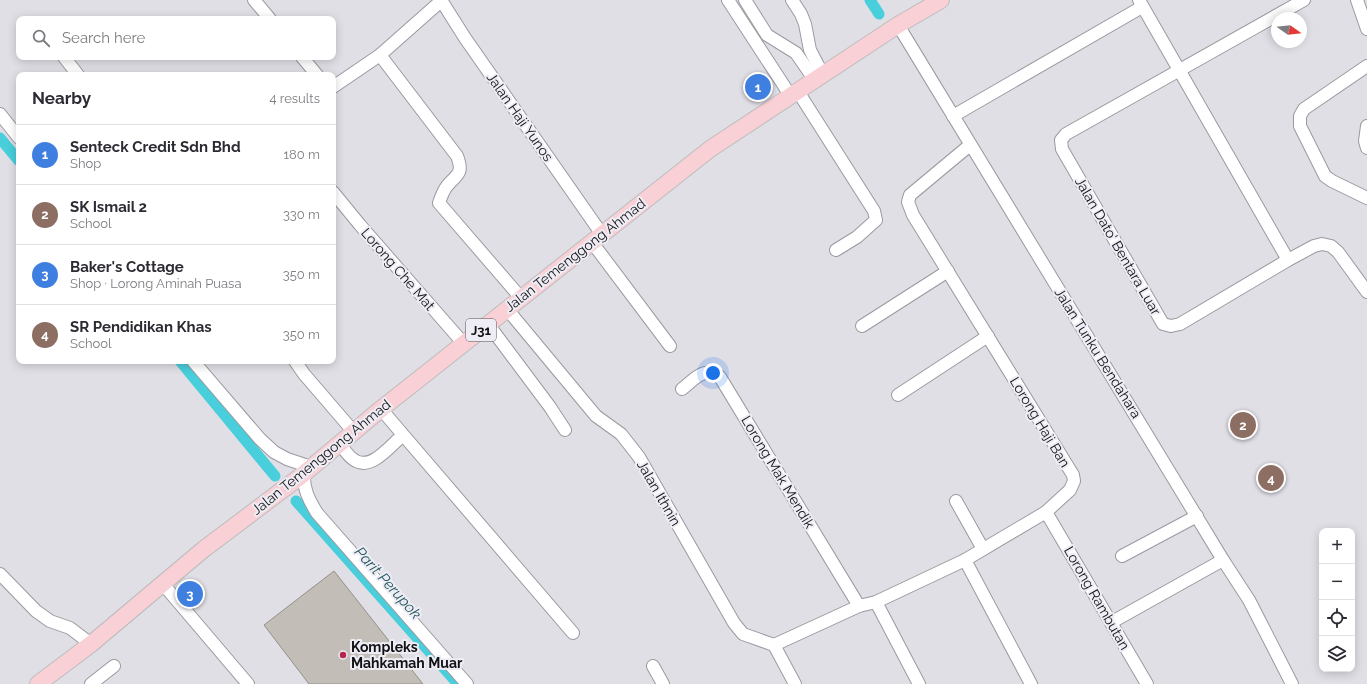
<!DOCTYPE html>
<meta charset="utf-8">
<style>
body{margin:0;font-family:Raleway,sans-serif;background:#f7f7f7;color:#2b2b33}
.controls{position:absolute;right:12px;bottom:12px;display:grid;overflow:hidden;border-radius:8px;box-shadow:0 2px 10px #0003}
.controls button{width:36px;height:36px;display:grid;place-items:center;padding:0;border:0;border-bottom:1px solid #e1e1e2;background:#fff;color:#2b2b33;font:20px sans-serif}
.compass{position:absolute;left:1271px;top:12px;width:36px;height:36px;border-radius:50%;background:#fff;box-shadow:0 2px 10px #0003;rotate:104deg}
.you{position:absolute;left:713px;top:373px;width:14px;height:14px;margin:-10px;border:3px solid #fff;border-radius:50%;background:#1a73e8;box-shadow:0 0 0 6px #1a73e833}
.badge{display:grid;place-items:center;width:26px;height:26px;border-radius:50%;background:#b6254c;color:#fff;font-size:13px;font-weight:700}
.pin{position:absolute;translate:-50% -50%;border:2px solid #fff;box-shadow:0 1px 4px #0006}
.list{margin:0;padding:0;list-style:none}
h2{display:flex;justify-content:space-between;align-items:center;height:52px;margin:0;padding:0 16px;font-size:17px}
h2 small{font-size:13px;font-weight:400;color:#7c7c81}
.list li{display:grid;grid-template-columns:26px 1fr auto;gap:12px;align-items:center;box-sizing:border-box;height:60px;padding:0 16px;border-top:1px solid #e1e1e2}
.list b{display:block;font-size:15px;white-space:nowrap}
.list p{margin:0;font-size:13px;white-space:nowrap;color:#7c7c81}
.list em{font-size:13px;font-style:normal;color:#7c7c81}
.icon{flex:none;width:22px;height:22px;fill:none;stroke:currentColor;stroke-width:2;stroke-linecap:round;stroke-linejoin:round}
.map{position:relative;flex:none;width:1367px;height:684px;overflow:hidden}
.search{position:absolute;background:#fff;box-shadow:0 2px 10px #0003;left:16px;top:16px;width:320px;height:44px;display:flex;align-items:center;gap:10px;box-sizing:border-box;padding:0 14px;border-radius:8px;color:#7c7c81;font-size:15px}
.panel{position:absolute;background:#fff;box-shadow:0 2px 10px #0003;left:16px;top:72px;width:320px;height:292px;border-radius:8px}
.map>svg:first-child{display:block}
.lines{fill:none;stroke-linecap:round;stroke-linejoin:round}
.canal{stroke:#49cedb;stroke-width:11}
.building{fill:#c2bdb6;stroke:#949089}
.minor-casing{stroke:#9b99a0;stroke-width:14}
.major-casing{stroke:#bdbdbd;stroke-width:18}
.minor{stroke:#fff;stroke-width:12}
.major{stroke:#f8d0d5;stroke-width:16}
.poi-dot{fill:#b6254c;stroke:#eeecf4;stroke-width:1.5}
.labels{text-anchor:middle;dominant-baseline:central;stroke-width:4;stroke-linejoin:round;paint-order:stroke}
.shield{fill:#eeecf4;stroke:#545357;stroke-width:1}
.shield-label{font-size:13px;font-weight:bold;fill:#121214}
.street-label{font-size:14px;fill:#121214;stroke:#eeecf4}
.poi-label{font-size:14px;font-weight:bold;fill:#121214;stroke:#eeecf4;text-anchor:start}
.water-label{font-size:15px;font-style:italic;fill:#1f565c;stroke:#eeecf4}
</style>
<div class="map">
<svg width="1367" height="684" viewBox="0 0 1367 684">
<rect width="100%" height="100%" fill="#e1dfe6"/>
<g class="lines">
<g class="canal">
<polyline points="870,0 879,14"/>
<polyline points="0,138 19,161"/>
<polyline points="180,361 275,476"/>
<polyline points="296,501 458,684"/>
</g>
</g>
<polygon class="building" points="334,571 423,684 309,684 264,625"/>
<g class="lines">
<defs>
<g id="minor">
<polyline points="254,0 270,19"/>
<polyline points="441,0 465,38 601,233"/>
<polyline points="728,0 790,95"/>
<polyline points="745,0 767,35 796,53 814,79"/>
<polyline points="792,0 801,14 805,24 810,50 822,73"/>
<polyline points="1139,0 1288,260"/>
<polyline points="1304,0 1066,134 1061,140 1062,149 1163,324 1171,326 1180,324 1288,260 1314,246 1322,244 1331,246 1338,252 1367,292"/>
<polyline points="1357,0 1367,29"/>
<polyline points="898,25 1223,560 1249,600 1292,684"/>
<path d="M380,55L457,156C464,174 457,174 447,186C443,191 441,197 439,203L521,298"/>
<polyline points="64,57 78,75"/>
<polyline points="302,57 317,75"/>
<polyline points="1367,66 1304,109 1300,116 1300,126 1325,176 1332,181 1367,198"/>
<polyline points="333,87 380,55 441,1"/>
<polyline points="797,90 874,211 876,220 857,237 836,250"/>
<polyline points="0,114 19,138"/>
<polyline points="953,116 1142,7"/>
<polyline points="1367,126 1365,141 1367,148"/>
<polyline points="333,192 360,225 464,344"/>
<polyline points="591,241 670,346"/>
<polyline points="507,309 596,416 621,434 639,457 734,623 743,634 774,645 795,684"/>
<polyline points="488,324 550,407 565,430"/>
<polyline points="862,326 948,271"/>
<polyline points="193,361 260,439 274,452 287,459 311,467"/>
<polyline points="295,361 304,374 353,431"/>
<path d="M682,389C695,379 703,366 720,377L859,606"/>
<polyline points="898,395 988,336"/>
<polyline points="381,409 573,633"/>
<path d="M339,443C344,449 349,458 356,461C372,470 391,445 402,436"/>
<path d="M304,473C303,489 309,500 317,513L467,684"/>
<polyline points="956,501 983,549"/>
<polyline points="1046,512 1147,684"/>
<polyline points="1122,556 1197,516"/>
<polyline points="965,560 1031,684"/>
<polyline points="0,574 36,611 50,621 70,628 91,644"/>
<polyline points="163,584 248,684"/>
<polyline points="876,602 919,684"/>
<polyline points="1112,622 1223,560"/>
<polyline points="774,645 859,606 876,602 965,560 1046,512 1070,490 1074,481 1073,475 913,215 908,202 910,195 970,145"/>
<polyline points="653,666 663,684"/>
<polyline points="91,684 114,666"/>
</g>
<polyline id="major" points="38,684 91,644 204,549 301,476 381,409 710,149 898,25 941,0"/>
</defs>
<use href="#minor" class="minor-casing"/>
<use href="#major" class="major-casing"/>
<use href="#minor" class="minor"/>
<use href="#major" class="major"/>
</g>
<circle class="poi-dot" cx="343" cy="655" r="4"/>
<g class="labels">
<rect class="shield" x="466" y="319" width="30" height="22" rx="3"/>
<g class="shield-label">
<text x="481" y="330">J31</text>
</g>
<g class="street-label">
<text transform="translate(520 117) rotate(55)">Jalan Haji Yunos</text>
<text transform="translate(1118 246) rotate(60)">Jalan Dato' Bentara Luar</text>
<text transform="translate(575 255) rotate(-38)">Jalan Temenggong Ahmad</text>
<text transform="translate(398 269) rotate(49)">Lorong Che Mat</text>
<text transform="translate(1098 353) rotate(58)">Jalan Tunku Bendahara</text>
<text transform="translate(1040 422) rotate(59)">Lorong Haji Ban</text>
<text transform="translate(321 457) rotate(-39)">Jalan Temenggong Ahmad</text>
<text transform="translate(778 472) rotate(59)">Lorong Mak Mendik</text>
<text transform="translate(659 493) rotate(60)">Jalan Ithnin</text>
<text transform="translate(1097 598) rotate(60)">Lorong Rambutan</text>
</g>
<g class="poi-label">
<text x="351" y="647">Kompleks<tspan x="351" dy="16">Mahkamah Muar</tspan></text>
</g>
<g class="water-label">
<text transform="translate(388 583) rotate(48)">Parit Perupok</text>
</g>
</g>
</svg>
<div class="controls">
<button>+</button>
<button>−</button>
<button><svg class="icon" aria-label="locate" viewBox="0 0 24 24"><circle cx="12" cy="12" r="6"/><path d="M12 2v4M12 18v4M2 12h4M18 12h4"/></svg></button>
<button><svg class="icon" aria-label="layers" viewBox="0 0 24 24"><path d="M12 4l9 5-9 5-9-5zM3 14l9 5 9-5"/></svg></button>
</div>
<svg class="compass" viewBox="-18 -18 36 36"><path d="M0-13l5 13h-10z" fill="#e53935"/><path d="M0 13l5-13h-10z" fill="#7c7c81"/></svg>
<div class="you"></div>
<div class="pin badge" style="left:758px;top:87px;background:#3f7fe0">1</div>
<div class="pin badge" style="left:1243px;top:425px;background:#8d6e63">2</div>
<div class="pin badge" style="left:190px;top:594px;background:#3f7fe0">3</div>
<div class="pin badge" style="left:1271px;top:478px;background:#8d6e63">4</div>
<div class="search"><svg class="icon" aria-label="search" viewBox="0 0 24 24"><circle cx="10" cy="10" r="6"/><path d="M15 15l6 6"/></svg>Search here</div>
<section class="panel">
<h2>Nearby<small>4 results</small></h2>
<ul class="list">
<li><span class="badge" style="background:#3f7fe0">1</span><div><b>Senteck Credit Sdn Bhd</b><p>Shop</p></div><em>180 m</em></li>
<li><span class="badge" style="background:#8d6e63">2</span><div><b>SK Ismail 2</b><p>School</p></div><em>330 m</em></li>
<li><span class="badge" style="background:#3f7fe0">3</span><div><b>Baker's Cottage</b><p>Shop · Lorong Aminah Puasa</p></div><em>350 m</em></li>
<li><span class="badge" style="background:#8d6e63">4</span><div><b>SR Pendidikan Khas</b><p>School</p></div><em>350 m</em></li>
</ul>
</section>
</div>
